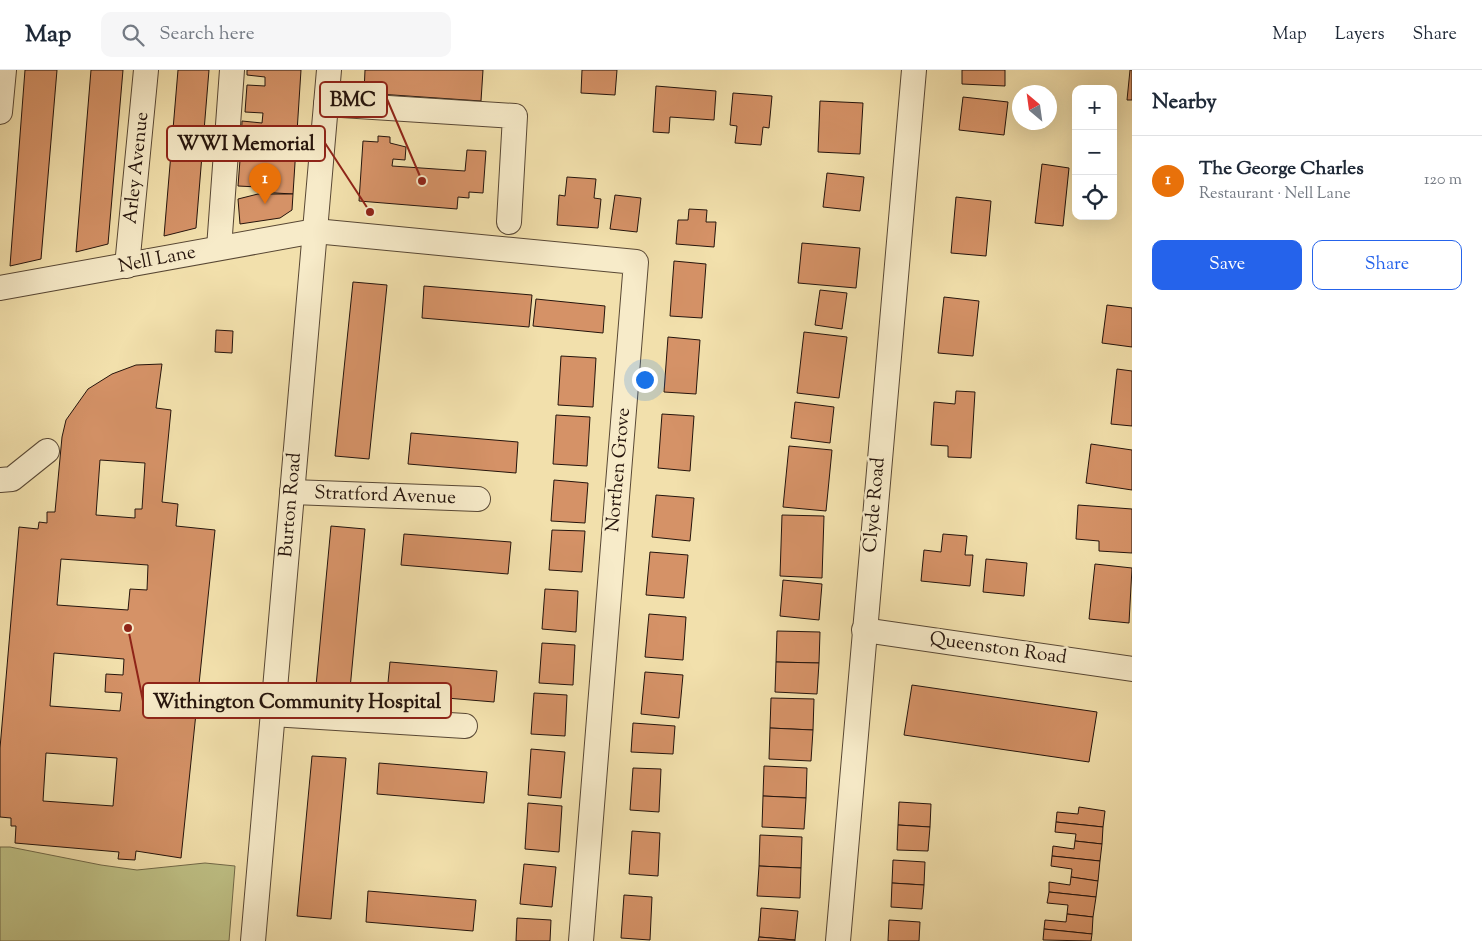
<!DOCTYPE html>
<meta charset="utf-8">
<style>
body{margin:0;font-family:"Sorts Mill Goudy",serif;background:#f6f6f7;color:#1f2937}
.controls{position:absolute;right:15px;top:15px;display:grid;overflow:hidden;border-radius:10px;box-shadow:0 5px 20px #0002}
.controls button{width:45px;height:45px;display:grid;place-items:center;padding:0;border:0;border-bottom:1px solid #e0e1e3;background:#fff;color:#1f2937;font:25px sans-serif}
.compass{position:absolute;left:1012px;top:15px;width:45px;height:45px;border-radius:50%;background:#fff;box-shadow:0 5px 20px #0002;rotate:331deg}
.you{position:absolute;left:644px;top:309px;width:18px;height:18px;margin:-12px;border:4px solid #fff;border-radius:50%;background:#1a73e8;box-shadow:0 0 0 8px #1a73e833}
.badge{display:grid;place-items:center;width:32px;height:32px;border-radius:50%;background:#2563eb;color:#fff;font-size:16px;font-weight:700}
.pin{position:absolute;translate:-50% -41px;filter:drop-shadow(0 1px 2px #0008)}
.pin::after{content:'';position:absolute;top:26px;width:18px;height:15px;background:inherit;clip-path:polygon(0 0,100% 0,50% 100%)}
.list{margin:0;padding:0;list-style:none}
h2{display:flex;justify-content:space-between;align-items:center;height:65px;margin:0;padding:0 20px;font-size:21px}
h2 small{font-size:16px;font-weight:400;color:#747a83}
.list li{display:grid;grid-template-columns:32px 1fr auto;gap:15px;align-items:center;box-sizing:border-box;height:90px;padding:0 20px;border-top:1px solid #e0e1e3}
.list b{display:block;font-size:19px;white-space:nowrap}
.list p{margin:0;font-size:16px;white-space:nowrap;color:#747a83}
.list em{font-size:16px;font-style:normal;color:#747a83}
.actions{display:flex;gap:10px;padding:15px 20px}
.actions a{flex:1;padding:11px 0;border:1px solid #2563eb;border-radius:10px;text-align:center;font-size:18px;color:#2563eb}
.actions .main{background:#2563eb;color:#fff}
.icon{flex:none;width:28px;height:28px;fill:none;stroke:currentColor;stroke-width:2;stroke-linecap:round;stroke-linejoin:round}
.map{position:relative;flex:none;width:1132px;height:871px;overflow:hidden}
header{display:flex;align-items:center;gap:30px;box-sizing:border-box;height:70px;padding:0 25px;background:#fff;border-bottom:1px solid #e0e1e3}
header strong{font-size:24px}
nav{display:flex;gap:28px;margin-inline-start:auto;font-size:18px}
.search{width:350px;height:45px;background:#f6f6f7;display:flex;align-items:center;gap:12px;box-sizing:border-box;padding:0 18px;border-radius:10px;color:#747a83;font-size:19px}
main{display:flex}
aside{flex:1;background:#fff}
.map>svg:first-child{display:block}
.green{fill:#bfc186;stroke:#726a49}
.building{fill:#d59267;stroke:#25140c;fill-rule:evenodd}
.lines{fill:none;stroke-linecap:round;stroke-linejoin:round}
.minor-casing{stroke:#584734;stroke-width:26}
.minor{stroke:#f7ebc9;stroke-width:24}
.labels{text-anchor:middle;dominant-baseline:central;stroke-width:5;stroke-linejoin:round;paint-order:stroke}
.street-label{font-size:19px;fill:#25140c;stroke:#f7ebc9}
.leader{fill:none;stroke:#8f2418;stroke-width:2}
.callout-dot{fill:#8f2418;stroke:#f7ebc9;stroke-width:2}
.callout{fill:#f7ebc9;stroke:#8f2418;stroke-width:2}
.callout-label{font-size:20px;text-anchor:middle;font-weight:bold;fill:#25140c}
</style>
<header>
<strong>Map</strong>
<div class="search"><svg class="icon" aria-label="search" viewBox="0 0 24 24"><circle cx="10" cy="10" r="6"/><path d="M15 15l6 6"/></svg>Search here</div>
<nav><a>Map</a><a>Layers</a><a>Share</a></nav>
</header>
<main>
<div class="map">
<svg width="1132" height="871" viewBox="0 0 1132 871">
<rect width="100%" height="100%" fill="#f2e0ac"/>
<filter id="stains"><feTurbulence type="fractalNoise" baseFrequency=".004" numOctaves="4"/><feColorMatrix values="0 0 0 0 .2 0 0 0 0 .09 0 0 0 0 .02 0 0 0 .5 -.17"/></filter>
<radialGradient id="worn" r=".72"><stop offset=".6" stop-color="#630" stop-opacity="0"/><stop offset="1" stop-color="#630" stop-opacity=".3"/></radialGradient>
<polygon class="green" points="0,777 10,777 101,795 137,800 205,793 235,796 229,871 0,871"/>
<g class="building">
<polygon points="25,0 57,0 41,189 10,196"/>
<polygon points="91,0 123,0 108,174 76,182"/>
<polygon points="178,0 209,0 196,158 164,166"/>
<polygon points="247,0 301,0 293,124 258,122 258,117 238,116 240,90 260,91 261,78 241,77 242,51 262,53 263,43 245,42 247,15 265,16 265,7 247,5"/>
<polygon points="365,0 483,0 481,31 364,23"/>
<polygon points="582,0 617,0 615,25 581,23"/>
<polygon points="962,0 1005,0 1005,16 962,14"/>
<polygon points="1130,0 1132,0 1132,30 1127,30"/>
<polygon points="656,16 716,21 714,50 670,47 669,63 653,62"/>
<polygon points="733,23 772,26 769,58 763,57 761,75 735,73 737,56 730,55"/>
<polygon points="963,27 1008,32 1004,65 959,60"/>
<polygon points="820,31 863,33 860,84 818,82"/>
<polygon points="378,66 390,67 390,73 406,77 405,90 393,89 392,96 465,101 467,80 486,81 483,123 469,122 469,128 458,127 457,139 359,131 363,71 378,72"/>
<polygon points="1042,94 1069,98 1063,156 1035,153"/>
<polygon points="827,103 864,107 860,141 823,137"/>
<polygon points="567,107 596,109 594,128 601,129 598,158 557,155 559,125 565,126"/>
<polygon points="258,124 293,124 292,140 280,148 240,154 238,129"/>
<polygon points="615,125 641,128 637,162 610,159"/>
<polygon points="956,127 991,131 986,186 951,183"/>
<polygon points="689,139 707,140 706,152 716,152 714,177 676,174 678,150 688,150"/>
<polygon points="802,173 860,178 856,218 798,213"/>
<polygon points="674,191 706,194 702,248 670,246"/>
<polygon points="353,212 387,215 369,389 335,386"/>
<polygon points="424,216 532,225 529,257 422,248"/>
<polygon points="820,220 847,223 842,259 815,255"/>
<polygon points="944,227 979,231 973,286 938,283"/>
<polygon points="536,229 605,236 603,263 533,256"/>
<polygon points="1107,235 1132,238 1132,277 1102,273"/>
<polygon points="216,260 233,261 232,283 215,282"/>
<polygon points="804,262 847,267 839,328 797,323"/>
<polygon points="668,267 700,270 696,324 664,322"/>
<polygon points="561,286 596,288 593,337 558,335"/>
<path d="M162,294L156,338L171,340L162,432L178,434L176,456L215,460L181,788L136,781L135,790L118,789L119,782L15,773L16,756H11V748L0,747V678L19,457L38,459L39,452L47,453V442H55L62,367L66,350L88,319L112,304L136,295ZM100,390L145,393L142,439H135V448L96,445ZM61,489L148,495L147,520L130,519L128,540L57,535ZM54,583L124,589L123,605L106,604L105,622L122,623L120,641L50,636ZM46,683L117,688L113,736L43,731Z"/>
<polygon points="1117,299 1132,301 1132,356 1111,354"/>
<polygon points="956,321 975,322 971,388 948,387 948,376 931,375 934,332 955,334"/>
<polygon points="795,332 834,337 830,373 791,368"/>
<polygon points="662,344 694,346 690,401 658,398"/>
<polygon points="556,345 590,347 587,396 553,394"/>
<polygon points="411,363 518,372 516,403 408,394"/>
<polygon points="1091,374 1132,380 1132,420 1086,413"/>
<polygon points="789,376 832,380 826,441 783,437"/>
<polygon points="554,410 588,413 585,453 551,451"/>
<polygon points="656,425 694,428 690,471 652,467"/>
<polygon points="1078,435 1132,439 1132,483 1099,481 1099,471 1076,469"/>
<polygon points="782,445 824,446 822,508 780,506"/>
<polygon points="331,456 365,459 350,619 316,616"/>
<polygon points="552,460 585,461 582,502 549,500"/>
<polygon points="404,464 511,472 508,504 401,495"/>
<polygon points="943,464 967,466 965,485 973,485 970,516 921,511 924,480 941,482"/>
<polygon points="650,482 688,485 684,528 646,525"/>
<polygon points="986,489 1027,493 1024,526 983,522"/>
<polygon points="1095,494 1132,498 1129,553 1089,549"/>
<polygon points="783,510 822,514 819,550 780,546"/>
<polygon points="545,519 578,521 576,562 542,559"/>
<polygon points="649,544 686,547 683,590 645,587"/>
<polygon points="777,561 820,562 819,593 776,592"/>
<polygon points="542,573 575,575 573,615 539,613"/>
<polygon points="390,592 497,601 494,632 387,623"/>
<polygon points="776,592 819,593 817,624 775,622"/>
<polygon points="645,602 683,605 679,648 641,644"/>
<polygon points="912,615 1097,642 1089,692 904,665"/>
<polygon points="534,623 567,625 565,666 531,664"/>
<polygon points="771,628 814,629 813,660 770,658"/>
<polygon points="633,653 675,656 673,684 631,682"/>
<polygon points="770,658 813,660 811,691 769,689"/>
<polygon points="531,679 565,682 561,728 528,725"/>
<polygon points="312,686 346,688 331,849 297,846"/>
<polygon points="379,693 487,702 484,733 377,724"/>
<polygon points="764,696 807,698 806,728 763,726"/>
<polygon points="633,698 661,699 659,742 630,740"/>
<polygon points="763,726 806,728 804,759 762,757"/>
<polygon points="899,732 931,734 930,757 898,755"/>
<polygon points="528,733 562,736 559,782 525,779"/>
<polygon points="1079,737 1105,741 1103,757 1056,752 1057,742 1078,744"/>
<polygon points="1056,752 1103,757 1102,774 1075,771 1076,764 1055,762"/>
<polygon points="898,755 930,757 928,781 897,780"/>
<polygon points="632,761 660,763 658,806 629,804"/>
<polygon points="760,765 802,767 801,798 759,796"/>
<polygon points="1075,771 1102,774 1100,791 1052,786 1053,776 1074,779"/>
<polygon points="1052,786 1100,791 1098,811 1071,807 1072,799 1051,796"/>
<polygon points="893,790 925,792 924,815 892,813"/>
<polygon points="524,794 556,797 552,837 520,834"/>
<polygon points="759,796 801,798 800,828 757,826"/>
<polygon points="1071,807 1098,811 1096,827 1049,822 1049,812 1070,815"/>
<polygon points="892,813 924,815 922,839 891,837"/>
<polygon points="368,821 476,830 473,861 366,852"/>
<polygon points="1049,822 1096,827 1093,847 1067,844 1068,835 1047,833"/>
<polygon points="624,825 652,827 650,870 621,868"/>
<polygon points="761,838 798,841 795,870 759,867"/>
<polygon points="1067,844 1093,847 1092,864 1044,859 1045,850 1066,852"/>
<polygon points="517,848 551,850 550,871 516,871"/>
<polygon points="889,850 920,852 919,871 888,871"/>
<polygon points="1044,859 1092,864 1091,871 1043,870"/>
<polygon points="759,867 795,870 795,871 758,871"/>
</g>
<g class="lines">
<defs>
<g id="minor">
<polyline points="326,34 515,46 509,152"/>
<polyline points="0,42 4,0"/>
<polyline points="219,178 232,0"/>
<polyline points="127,196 146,0"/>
<polyline points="0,218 315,161 636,192 581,871"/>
<polyline points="0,410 12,409 47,381"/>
<polyline points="292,422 478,429"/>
<polyline points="864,560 1132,599"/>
<polyline points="272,644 465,656"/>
<polyline points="253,871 329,0"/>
<polyline points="838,871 914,0"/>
</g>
</defs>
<use href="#minor" class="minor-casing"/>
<use href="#minor" class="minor"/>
</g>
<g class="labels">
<g class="street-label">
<text transform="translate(137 98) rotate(-84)">Arley Avenue</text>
<text transform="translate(157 190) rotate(-11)">Nell Lane</text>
<text transform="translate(619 400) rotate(-85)">Northen Grove</text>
<text transform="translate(385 426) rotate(2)">Stratford Avenue</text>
<text transform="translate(291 435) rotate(-85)">Burton Road</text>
<text transform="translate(875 435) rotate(-85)">Clyde Road</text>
<text transform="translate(998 579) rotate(8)">Queenston Road</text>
</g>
</g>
<path class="leader" d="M422 111L387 29M370 142L325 73M128 558L143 631"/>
<g class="callout-dot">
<circle cx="422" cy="111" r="5"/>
<circle cx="370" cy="142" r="5"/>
<circle cx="128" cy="558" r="5"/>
</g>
<g class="callout">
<rect x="320" y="12" width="67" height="35" rx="5"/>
<rect x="167" y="56" width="158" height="35" rx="5"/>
<rect x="143" y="613" width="308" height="35" rx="5"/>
</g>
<g class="callout-label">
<text x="353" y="36">BMC</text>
<text x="246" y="80">WWI Memorial</text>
<text x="297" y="638">Withington Community Hospital</text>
</g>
<rect width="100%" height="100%" filter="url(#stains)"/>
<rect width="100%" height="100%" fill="url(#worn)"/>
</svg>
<div class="controls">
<button>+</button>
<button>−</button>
<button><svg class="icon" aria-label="locate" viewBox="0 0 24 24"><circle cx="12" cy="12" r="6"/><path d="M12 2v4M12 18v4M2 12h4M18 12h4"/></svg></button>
</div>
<svg class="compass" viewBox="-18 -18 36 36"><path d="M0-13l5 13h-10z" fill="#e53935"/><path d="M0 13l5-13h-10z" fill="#747a83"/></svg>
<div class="you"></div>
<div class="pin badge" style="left:265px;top:134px;background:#e8710a">1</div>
</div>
<aside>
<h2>Nearby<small></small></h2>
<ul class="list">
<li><span class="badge" style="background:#e8710a">1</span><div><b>The George Charles</b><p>Restaurant · Nell Lane</p></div><em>120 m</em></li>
</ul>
<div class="actions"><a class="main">Save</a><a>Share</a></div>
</aside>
</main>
